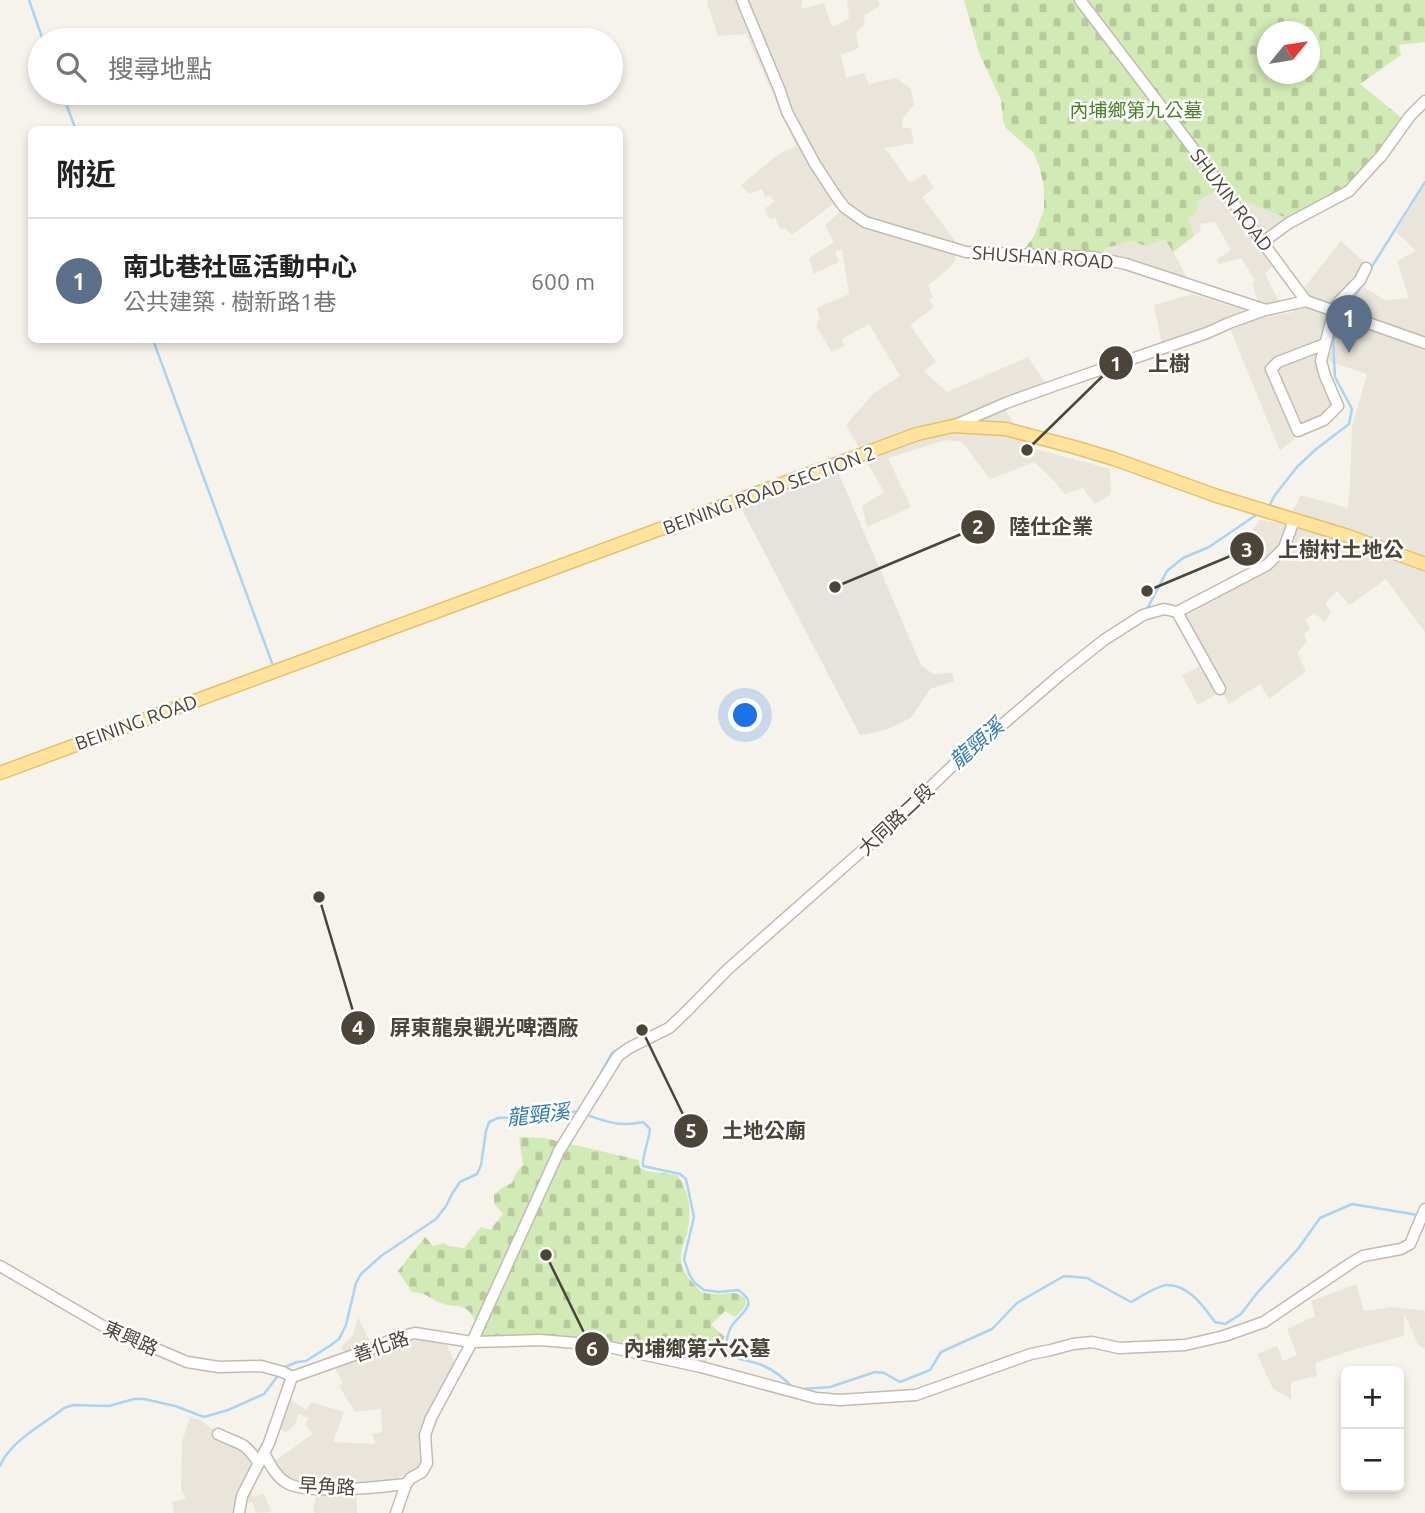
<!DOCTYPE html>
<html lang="zh-TW">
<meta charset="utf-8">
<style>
body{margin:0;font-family:Ubuntu,"Noto Sans TC",sans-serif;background:#f2f2f2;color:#222}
.controls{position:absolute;right:21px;bottom:21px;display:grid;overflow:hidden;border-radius:10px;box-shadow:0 4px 10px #0003}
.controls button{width:63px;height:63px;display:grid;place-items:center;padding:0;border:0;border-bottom:2px solid #e0e0e0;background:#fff;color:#222;font:35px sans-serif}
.compass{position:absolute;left:1257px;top:21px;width:63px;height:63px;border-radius:50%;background:#fff;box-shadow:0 4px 10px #0003;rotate:60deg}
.you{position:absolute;left:746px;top:716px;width:24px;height:24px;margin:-18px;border:5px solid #fff;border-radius:50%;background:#1a73e8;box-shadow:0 0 0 10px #1a73e833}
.badge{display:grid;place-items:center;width:46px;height:46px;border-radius:50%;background:#fc3f1d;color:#fff;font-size:23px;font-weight:700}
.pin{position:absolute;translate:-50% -58px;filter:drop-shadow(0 2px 4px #0008)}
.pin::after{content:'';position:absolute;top:37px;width:24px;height:21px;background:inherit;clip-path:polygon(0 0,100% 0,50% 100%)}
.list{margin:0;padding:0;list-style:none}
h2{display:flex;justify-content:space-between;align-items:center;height:91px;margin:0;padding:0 28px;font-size:30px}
h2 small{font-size:23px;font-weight:400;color:#767676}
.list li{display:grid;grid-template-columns:46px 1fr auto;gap:21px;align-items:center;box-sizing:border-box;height:126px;padding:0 28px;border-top:2px solid #e0e0e0}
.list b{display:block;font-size:26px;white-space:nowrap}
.list p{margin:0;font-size:23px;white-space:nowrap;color:#767676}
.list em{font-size:23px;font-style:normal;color:#767676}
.icon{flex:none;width:38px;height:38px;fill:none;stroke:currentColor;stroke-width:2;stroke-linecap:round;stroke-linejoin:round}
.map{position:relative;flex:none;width:1425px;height:1513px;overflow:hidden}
.search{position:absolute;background:#fff;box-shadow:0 4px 10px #0003;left:28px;top:28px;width:595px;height:77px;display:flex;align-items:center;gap:18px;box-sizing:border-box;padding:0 24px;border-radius:38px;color:#767676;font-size:26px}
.panel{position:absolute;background:#fff;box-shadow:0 4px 10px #0003;left:28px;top:126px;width:595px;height:217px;border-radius:10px}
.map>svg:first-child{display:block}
.residential{fill:#eae5da}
.industrial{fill:#e6e2dd}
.cemetery{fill:url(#cemetery-stones);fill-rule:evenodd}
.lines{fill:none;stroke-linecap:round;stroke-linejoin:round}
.stream{stroke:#a9d4f2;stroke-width:2.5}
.minor-casing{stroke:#c2bbae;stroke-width:13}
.major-casing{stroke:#e6c16a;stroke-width:15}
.minor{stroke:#fff;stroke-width:10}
.major{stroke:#ffe39c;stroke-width:12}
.labels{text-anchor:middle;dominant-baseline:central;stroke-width:5;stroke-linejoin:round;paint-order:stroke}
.park-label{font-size:19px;fill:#4a7f2a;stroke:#fff}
.street-label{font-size:19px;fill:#4b4439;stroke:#fff}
.water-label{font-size:21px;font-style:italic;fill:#2e7ab2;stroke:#fff}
.leader{fill:none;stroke:#4b4439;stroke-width:2.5}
.callout-dot{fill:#4b4439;stroke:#fff;stroke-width:2.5}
.mark-label{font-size:21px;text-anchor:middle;font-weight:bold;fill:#fff}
.callout-label{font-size:21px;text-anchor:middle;font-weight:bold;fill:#4b4439;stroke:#fff;stroke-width:5;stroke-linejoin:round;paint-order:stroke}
</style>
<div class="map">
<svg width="1425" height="1513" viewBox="0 0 1425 1513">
<defs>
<pattern id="cemetery-stones" width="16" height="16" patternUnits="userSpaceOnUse" patternTransform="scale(1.75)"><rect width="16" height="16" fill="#d2eab5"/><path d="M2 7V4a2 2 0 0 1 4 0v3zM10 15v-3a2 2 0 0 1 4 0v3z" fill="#b6ca9c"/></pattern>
</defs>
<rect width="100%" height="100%" fill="#f6f3ec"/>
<g class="residential">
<polygon points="708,0 802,0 801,9 824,3 832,27 849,19 847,0 878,0 880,6 863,16 865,23 856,33 859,48 841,55 846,78 864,73 869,84 896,78 911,89 914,105 903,118 902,128 911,128 914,143 885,148 910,183 925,174 934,188 922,197 959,246 953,265 928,285 933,298 929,300 934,307 910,325 936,362 924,371 947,392 1028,357 1046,383 1000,402 1028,447 1110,469 1111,494 1095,504 1083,488 1065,494 1052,479 1034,462 990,479 962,442 946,440 888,458 911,507 867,527 862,506 884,492 846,425 873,394 900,376 869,324 842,339 845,346 832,352 816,326 820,319 817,308 849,294 842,250 835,251 839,262 814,274 809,258 834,242 825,226 840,211 833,204 792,235 785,228 781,229 775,218 770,219 764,209 774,202 771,196 765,197 762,189 749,194 741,185 779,154 796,146 746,34 718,36 707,3"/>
<polygon points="1425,184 1425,632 1386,579 1350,605 1337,591 1325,604 1331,612 1325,622 1314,613 1305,620 1310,629 1304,634 1307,642 1297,653 1306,671 1269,699 1260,684 1229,704 1222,691 1198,705 1182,676 1206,662 1181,616 1225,594 1266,571 1242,545 1260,520 1286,524 1301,495 1348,508 1350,484 1352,427 1367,374 1328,361 1328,371 1342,404 1333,420 1298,436 1280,451 1227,321 1162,344 1154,305 1192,294 1266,317 1293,312 1303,289 1341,241 1364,262 1354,281 1385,300 1409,298 1397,261 1416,251 1396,232"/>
<polygon points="1225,187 1235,198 1287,218 1253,239 1272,267 1265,274 1280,303 1259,305 1252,284 1255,280 1241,258 1219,264 1216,260 1231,250 1215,222 1199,224 1201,231 1194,236 1187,218 1197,212 1198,201"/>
<polygon points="1166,238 1187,278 1180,283 1100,257 1106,248 1133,241 1146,246"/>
<polygon points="1356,1284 1364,1311 1392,1307 1425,1311 1425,1348 1419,1346 1404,1313 1404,1336 1356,1349 1315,1363 1317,1376 1291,1382 1291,1399 1273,1389 1257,1354 1277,1346 1283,1361 1297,1355 1287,1329 1315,1316 1311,1301"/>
<polygon points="358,1317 374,1350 399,1341 421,1340 435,1342 447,1345 456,1365 426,1420 424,1458 419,1471 395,1479 356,1487 357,1513 315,1513 313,1509 319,1486 289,1482 273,1462 313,1434 305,1425 309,1418 299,1414 294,1426 286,1432 277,1428 290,1400 307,1410 311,1402 344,1412 333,1442 376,1444 372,1434 382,1432 381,1409 355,1412 339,1386 343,1383 335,1369 350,1361 341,1347 353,1335"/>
<polygon points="190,1417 200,1420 223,1437 248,1446 265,1467 249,1494 255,1497 263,1493 272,1512 256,1513 252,1502 246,1503 245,1513 174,1513 172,1502 186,1499 181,1489 182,1442"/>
</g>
<polygon class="industrial" points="838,472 921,665 933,674 952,673 954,681 930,689 911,718 888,729 864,735 860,735 741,508"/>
<g class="cemetery">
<path d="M964,0H1425V42L1399,45L1401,55L1360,84L1402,118L1374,158L1346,188L1287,218L1235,198L1224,187L1198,201L1197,212L1188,218L1194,236L1173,252L1165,239L1146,246L1133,241L1106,248L1100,257L1026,252V247L1034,236L1044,210V188L1040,169L1034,153L1006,128L1003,121L1001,100L979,53ZM1268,32H1310V74H1268Z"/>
<path d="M519,1137L544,1138L639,1160L640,1168L646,1171L677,1175C690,1192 692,1212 687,1233C685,1242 680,1250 681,1260C681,1272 693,1283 701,1292C705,1293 709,1294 714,1294C727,1295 734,1289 745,1298L746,1305L744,1308L735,1317L725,1311L711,1325L725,1337L704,1364L602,1342L469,1340L476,1322C473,1317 471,1312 466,1309C459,1304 451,1307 444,1304C430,1300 429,1293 412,1292L398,1271L425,1237L433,1246L445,1243L448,1246L464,1248L481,1227L490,1230L503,1214L494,1204V1195L503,1187L512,1183L516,1173L523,1165Z"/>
</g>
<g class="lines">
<g class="stream">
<polyline points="29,0 43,40"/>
<polyline points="62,93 76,130"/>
<polyline points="1371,268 1425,182"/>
<polyline points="1347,311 1361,286"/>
<polyline points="153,340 272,663"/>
<polyline points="1268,508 1275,495 1297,467 1315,450 1349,424 1352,409 1335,377 1333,340 1344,317"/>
<polyline points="1146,611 1167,571 1183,558 1209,547 1259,513"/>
<polyline points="593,1087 612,1053 624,1046"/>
<path d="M584,1114C607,1122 619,1127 643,1122L650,1129C649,1141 642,1155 643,1166L680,1174L686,1179L694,1217L684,1259L689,1274L694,1282L704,1290L719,1292L738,1290C762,1305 738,1314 731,1327C727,1335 726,1343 726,1351C735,1361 752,1360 764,1366C775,1371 785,1379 793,1388"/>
<polyline points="283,1368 297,1362 306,1361 331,1345 339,1339 346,1325 356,1283 361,1274 381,1256 436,1219 446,1206 452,1194 460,1182 477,1174 481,1165 486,1131 489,1122 498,1118 550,1116 579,1111"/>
<path d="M802,1389L830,1387L875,1372L884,1373L900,1382L930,1370L941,1352L992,1329L1017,1303L1064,1276L1087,1278L1131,1302C1139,1298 1158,1285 1167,1285C1189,1285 1203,1306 1215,1322L1225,1324L1241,1314L1257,1293L1298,1249L1320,1218L1352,1204L1418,1215"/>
<path d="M0,1466C11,1440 43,1425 64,1408L73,1405L109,1406L134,1399H144L175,1406L204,1417L228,1410L264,1394L280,1373"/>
</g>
<defs>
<g id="minor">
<polyline points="742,0 780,91 787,112 815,164 836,196 844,207 865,222 966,252 1092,257 1126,264 1266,310 1306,301"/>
<polyline points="1080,0 1186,139 1306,301"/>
<polyline points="1263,242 1289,223 1349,191 1382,155 1410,116 1425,101"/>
<polyline points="1306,301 1425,343"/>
<polyline points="1325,344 1278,362 1271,369 1298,431 1324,420 1338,406 1325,376 1321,361 1334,310 1338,303 1360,280 1366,268"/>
<polyline points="953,426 1006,403 1056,385 1207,333 1229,323 1265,310"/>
<polyline points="1177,612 1220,689"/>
<polyline points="0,1266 103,1326 187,1362 219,1367 261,1366 283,1372 292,1377 371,1349 398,1337 415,1333 472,1342 540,1340 600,1345 701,1367 816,1398 840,1400 916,1395 1031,1354 1051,1350 1073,1344 1092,1342 1119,1348 1185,1345 1224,1336 1264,1322 1351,1263 1363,1256 1401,1249 1410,1244 1425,1209"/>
<path d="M218,1434C240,1445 243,1440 258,1462"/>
<path d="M264,1453C270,1464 275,1476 287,1483C307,1495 381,1487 406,1484"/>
<polyline points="239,1513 242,1496 269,1443 292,1377"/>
<polyline points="396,1513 406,1484 411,1478 422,1472 427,1463 425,1435 431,1418 472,1342 559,1151 618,1056 629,1048 669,1028 686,1012 728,969 890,826 971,748 996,730 1060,675 1104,640 1143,615 1164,609 1177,612 1267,565 1284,548 1294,520"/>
</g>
<polyline id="major" points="0,773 917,434 953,426 1006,429 1074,447 1114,459 1217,496 1348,536 1425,564"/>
</defs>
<use href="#minor" class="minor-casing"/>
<use href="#major" class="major-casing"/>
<use href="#minor" class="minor"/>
<use href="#major" class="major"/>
</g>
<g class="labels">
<g class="park-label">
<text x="1136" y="110">內埔鄉第九公墓</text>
</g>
<g class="street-label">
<text transform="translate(1232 200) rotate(53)">SHUXIN ROAD</text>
<text transform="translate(1043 257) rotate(4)">SHUSHAN ROAD</text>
<text transform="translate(769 490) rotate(-20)">BEINING ROAD SECTION 2</text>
<text transform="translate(136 722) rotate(-20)">BEINING ROAD</text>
<text transform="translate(896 819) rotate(-43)">大同路二段</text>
<text transform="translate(131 1338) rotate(24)">東興路</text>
<text transform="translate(381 1346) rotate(-19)">善化路</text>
<text transform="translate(327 1486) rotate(3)">早角路</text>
</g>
<g class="water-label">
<text transform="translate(976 743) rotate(-41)">龍頸溪</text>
<text transform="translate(538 1114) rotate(-6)">龍頸溪</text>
</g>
</g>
<path class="leader" d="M1027 450L1116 363M835 587L978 527M1147 591L1247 549M319 897L358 1028M642 1030L691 1131M546 1255L592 1349"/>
<g class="callout-dot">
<circle cx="1027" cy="450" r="7"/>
<circle cx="835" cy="587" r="7"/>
<circle cx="1147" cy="591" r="7"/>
<circle cx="319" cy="897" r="7"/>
<circle cx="642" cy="1030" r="7"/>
<circle cx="546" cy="1255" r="7"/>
<circle cx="1116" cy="363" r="18"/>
<circle cx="978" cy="527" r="18"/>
<circle cx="1247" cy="549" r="18"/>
<circle cx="358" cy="1028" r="18"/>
<circle cx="691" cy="1131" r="18"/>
<circle cx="592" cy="1349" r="18"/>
</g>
<g class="mark-label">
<text x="1116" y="371">1</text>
<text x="978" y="534">2</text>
<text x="1247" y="557">3</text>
<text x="358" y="1035">4</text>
<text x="691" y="1138">5</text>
<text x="592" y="1356">6</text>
</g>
<g class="callout-label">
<text x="1169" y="371">上樹</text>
<text x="1051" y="534">陸仕企業</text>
<text x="1341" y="557">上樹村土地公</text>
<text x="484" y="1035">屏東龍泉觀光啤酒廠</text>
<text x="764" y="1138">土地公廟</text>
<text x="697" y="1356">內埔鄉第六公墓</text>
</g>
</svg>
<div class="controls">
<button>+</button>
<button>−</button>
</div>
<svg class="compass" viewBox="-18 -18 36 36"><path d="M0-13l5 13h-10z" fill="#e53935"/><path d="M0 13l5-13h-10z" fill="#767676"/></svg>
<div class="you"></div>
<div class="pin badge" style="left:1349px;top:353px;background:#5c6f8a">1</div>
<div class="search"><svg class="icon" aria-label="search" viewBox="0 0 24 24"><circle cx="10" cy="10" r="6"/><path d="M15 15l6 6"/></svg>搜尋地點</div>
<section class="panel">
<h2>附近<small></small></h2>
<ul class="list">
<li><span class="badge" style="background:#5c6f8a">1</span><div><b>南北巷社區活動中心</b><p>公共建築 · 樹新路1巷</p></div><em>600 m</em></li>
</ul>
</section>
</div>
